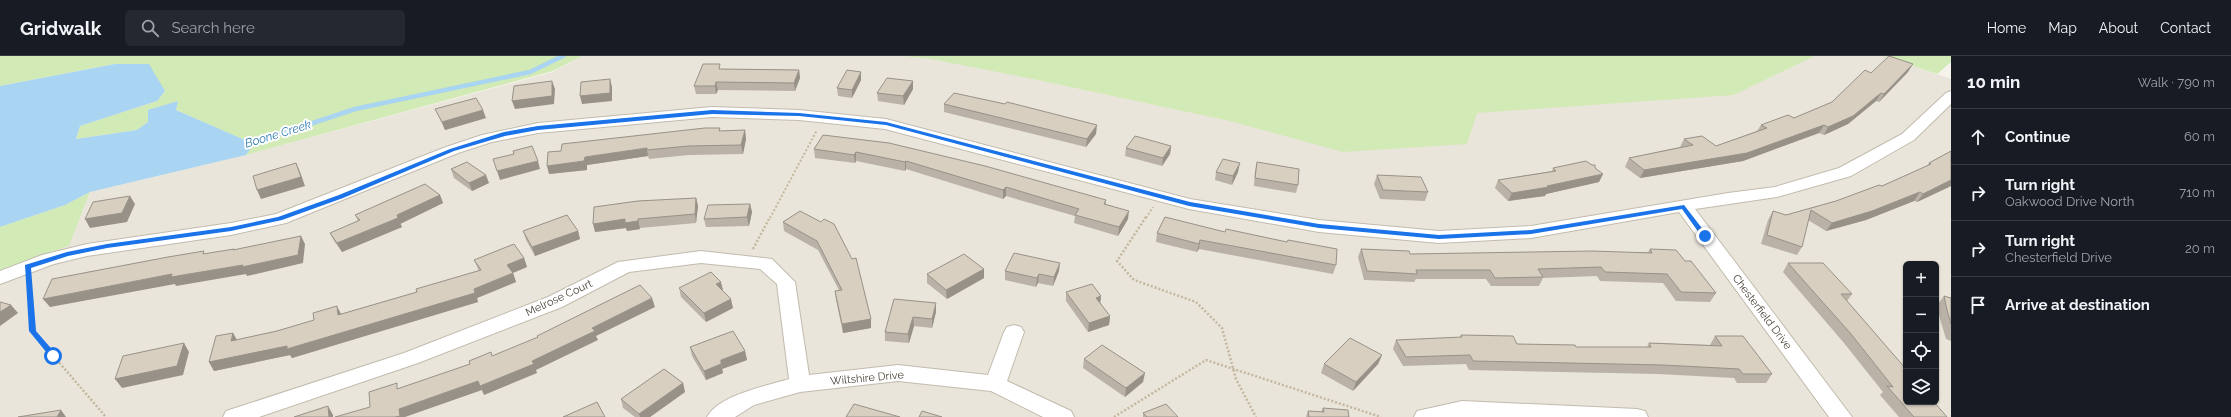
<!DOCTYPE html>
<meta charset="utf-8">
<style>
body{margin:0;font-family:Raleway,sans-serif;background:#242831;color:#f1f3f6}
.controls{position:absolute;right:12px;bottom:12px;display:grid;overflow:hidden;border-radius:6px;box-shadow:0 1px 3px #0004}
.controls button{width:36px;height:36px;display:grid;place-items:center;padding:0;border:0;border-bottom:1px solid #363941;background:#171b24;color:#f1f3f6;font:20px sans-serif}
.stop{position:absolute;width:12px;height:12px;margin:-9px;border:3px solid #1a73e8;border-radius:50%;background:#fff}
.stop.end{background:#1a73e8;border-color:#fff;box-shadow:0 1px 4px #0008}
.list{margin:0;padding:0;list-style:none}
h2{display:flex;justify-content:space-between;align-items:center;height:52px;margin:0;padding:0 16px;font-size:17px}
h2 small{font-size:13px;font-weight:400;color:#9ea1a6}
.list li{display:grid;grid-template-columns:26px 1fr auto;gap:12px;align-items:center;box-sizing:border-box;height:56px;padding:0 16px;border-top:1px solid #363941}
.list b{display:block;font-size:15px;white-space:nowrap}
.list p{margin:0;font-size:13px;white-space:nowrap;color:#9ea1a6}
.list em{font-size:13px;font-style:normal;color:#9ea1a6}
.icon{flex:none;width:22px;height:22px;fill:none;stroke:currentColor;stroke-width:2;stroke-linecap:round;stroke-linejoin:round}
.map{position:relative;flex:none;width:1951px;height:361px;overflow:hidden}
header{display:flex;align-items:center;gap:24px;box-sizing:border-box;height:56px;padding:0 20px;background:#171b24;border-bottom:1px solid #363941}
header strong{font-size:19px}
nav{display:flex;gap:22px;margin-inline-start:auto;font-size:14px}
.search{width:280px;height:36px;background:#242831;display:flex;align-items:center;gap:10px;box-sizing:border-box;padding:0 14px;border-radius:6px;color:#9ea1a6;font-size:15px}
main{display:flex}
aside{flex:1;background:#171b24}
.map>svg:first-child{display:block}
.residential{fill:#eae5da;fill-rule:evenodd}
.green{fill:#d2eab5}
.water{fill:#a9d4f2}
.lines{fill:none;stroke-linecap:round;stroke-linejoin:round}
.stream{stroke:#a9d4f2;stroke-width:4.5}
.minor-casing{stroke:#c2bbae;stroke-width:2}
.path-far1{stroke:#c4b79f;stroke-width:2;stroke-dasharray:2 2;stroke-linecap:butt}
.path{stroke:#c4b79f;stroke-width:2.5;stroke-dasharray:2 2;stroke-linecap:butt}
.minor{fill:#fff;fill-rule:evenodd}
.wall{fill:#bab2a6}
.shaded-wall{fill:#979187}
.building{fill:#d8cfc1;stroke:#979187}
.route{fill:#1a73e8}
.labels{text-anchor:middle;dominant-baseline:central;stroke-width:4;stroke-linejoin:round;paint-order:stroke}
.street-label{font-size:11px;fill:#4b4439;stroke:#fff}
.water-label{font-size:12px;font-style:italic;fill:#2e7ab2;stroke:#fff}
</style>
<header>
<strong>Gridwalk</strong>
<div class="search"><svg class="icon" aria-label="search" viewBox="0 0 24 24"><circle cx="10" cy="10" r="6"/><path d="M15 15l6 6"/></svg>Search here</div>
<nav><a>Home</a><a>Map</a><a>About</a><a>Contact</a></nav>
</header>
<main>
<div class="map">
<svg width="1951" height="361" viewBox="0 0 1951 361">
<rect width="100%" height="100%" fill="#f6f3ec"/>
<path class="residential" d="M582,0H902L931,3L1734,39L1815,0H1884L1951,23V361H0V214L69,190L90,136L246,99L553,16ZM1906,208H1936V346H1906Z"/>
<g class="green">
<polygon points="0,0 582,0 553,15 246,99 253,88 176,54 177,45 137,74 76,83 80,70 157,45 165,35 115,8 0,30"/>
<polygon points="902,0 1815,0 1734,39 1477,57 1467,88 1343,96 1230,65 1038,24 931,3"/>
<polygon points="1884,0 1951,0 1951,6 1937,18"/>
<polygon points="90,136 69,190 0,214 0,171 65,149"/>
</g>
<polygon class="water" points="115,8 149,8 165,35 157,45 80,70 76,83 137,74 148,66 148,54 178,45 176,54 254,88 246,99 90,136 65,149 0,171 0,30"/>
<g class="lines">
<polyline class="stream" points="247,89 355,53 530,16 563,0"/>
<defs>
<g id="minor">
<polygon points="1951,35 1951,48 1914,84 1851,120 1777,141 1695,153 1852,361 1829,361 1679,156 1531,182 1439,187 1319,176 1189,153 885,73 799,64 712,61 538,77 492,86 458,97 286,167 231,179 87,200 54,208 0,228 0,215 42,199 87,188 231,167 276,158 446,91 482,79 538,67 712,51 799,54 886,63 1190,143 1319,164 1439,175 1531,170 1728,137 1775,131 1839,112 1902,78 1946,37"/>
<path d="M701,195L772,203L795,226L809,319L898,309L988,319L1004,276L1007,271L1014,269L1021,271L1024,276L1007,325L1071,355L1074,361H1043L991,335L898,325L800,336L754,349L735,361H707C719,339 766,330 789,323L777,228L760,213L701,207L629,216L562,251L418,307L259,361H223L226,355L404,297L548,241L618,206Z"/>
<polygon points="1462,345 1637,353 1645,355 1648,361 1414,361 1417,355"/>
</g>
</defs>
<use href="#minor" class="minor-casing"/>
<g class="path-far1">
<polyline points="770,162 817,74"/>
<polyline points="1146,162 1153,151"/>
</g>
<g class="path">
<polyline points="1146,161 1117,205 1134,224 1196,246 1222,272 1236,323 1256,361"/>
<polyline points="753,193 770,161"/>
<polyline points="29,225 32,275 106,361"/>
<polyline points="1114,361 1206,304 1381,361"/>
</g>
<use href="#minor" class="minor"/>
</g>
<g class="wall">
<polygon points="721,13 799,14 800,22 795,35 718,34 716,38 696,38 694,30"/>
<polygon points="861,16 861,24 852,42 838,40 837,32"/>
<polygon points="1908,16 1879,46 1876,45 1848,68 1824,79 1819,77 1743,105 1640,122 1625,111 1629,102 1680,91 1684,83 1716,90 1757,75 1761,69 1794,62 1832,46 1871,17"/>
<polygon points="913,33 904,49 878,45 877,37"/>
<polygon points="944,48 1005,48 1096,78 1086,91 944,56"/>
<polygon points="435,53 486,62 445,74 439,61"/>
<polygon points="745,74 746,83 743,98 689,99 649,103 648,100 587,109 587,114 549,118 720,75"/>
<polygon points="823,79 1106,144 1106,148 1128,163 1118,180 1074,167 1075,160 1006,140 1003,143 906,113 905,115 856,105 855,107 815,102 814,93"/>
<polygon points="1171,90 1170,98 1162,110 1125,100 1126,92"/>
<polygon points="1951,95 1951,130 1917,146 1914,145 1866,164 1826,175 1808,164 1802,191 1797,199 1761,188 1768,164 1773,155 1786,159 1836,145 1882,130 1927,110 1929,107"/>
<polygon points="1257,106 1298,129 1296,137 1254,130 1255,115"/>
<polygon points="1553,112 1595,112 1603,118 1599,126 1546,138 1545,140 1508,145 1495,132 1498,124 1552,115"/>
<polygon points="451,113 489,127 472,135 454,122"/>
<polygon points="1216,116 1238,116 1232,129 1215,124"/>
<polygon points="1377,119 1428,136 1425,145 1380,143 1374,128"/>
<polygon points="440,139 443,147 400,168 402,171 342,196 334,185 330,177 358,165 355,159"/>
<polygon points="696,142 698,150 696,167 640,172 640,173 627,175 626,172 595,176"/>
<polygon points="750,148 752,156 749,170 706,171 704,163"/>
<polygon points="800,155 871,263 871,272 843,277 836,244 835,235 839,234 818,194 784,175 783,166"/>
<polygon points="1165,161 1336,209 1333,218 1199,193 1197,196 1156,186 1157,177"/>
<polygon points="523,175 578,175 580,183 535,200 526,184"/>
<polygon points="1361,193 1410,198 1648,196 1650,193 1716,237 1710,246 1676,245 1663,227 1600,225 1597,220 1543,222 1539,230 1491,230 1486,223 1416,223 1414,226 1364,224 1358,201"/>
<polygon points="524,202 527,211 513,217 516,226 477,242 478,246 292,302 290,299 214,315 209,306 233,277 237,284 277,275 341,258 417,236 479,215 474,204"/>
<polygon points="1788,207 1852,238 1847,245 1906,346 1947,361 1899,361 1880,339 1883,336 1844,287 1783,216"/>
<polygon points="984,213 984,222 947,243 927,227 927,218"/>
<polygon points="1005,215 1059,215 1053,230 1038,227 1036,231 1005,224"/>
<polygon points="679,232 723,234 722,235 733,252 706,266 681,241"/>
<polygon points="1066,236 1101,240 1100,247 1110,260 1109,269 1088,276 1066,245"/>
<polygon points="1944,240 1951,242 1951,285 1946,283 1940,263 1937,249"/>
<polygon points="894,243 936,256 932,272 914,270 909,287 885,285 885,276"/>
<polygon points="1461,279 1517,288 1576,291 1647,291 1649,287 1710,289 1715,280 1772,318 1766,327 1737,327 1734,322 1658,318 1469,314 1466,308 1403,310 1393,293 1396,284 1460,281"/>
<polygon points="690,291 745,295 747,304 722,313 723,317 706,324 692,300"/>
<polygon points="1382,299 1378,308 1353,335 1321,317 1324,308"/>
<polygon points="1084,303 1143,326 1125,341 1083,312"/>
<polygon points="683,327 685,336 650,361 635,361 623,352 621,343"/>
<polygon points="1323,352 1349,361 1306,361 1308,355 1321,356"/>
<polygon points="1143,357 1178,361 1143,361"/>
</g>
<g class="shaded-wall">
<polygon points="1913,8 1908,16 1879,46 1884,38"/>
<polygon points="799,14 800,22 795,35 794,27"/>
<polygon points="861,16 861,24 852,42 852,34"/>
<polygon points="610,23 612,31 612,45 582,48 580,40"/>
<polygon points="552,25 555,33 554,48 515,53 512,45"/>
<polygon points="913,25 913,33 904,49 903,40"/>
<polygon points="716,26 718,34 716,38 715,30"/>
<polygon points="1881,37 1876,45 1848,68 1824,79 1828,71"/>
<polygon points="483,54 486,62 445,74 442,66"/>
<polygon points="1097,69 1096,78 1086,91 1087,83"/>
<polygon points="1824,69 1819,77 1743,105 1640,122 1644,114"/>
<polygon points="745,74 746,83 743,98 741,89"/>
<polygon points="1171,90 1170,98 1162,110 1163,102"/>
<polygon points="647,92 647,94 648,100 587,109 587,114 549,118 547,110 585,101"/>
<polygon points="856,96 856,105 855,107 854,99"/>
<polygon points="538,105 540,113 500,124 497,115"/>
<polygon points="906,105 906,113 905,115 905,106"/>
<polygon points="296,107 300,116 305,130 261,143 257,134"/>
<polygon points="1240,107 1238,116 1232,129 1233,120"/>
<polygon points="1603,118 1599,126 1546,138 1545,140 1508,145 1512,137"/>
<polygon points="486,119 489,127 472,135 469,127"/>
<polygon points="1951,124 1951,130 1917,146 1923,138"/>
<polygon points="1006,131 1006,140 1003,143 1003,134"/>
<polygon points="1920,136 1914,145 1866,164 1826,175 1832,167"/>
<polygon points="440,139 443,147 400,168 397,159"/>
<polygon points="130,140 135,148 127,166 90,172 85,163"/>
<polygon points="696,142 698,150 696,167 695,158"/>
<polygon points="750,148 752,156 749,170 747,161"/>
<polygon points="1129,155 1128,163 1118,180 1119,171"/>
<polygon points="398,162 402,171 342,196 337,187"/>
<polygon points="625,163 638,163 640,173 627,175 626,172 595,176 593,168"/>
<polygon points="578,175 580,183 535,200 532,191"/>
<polygon points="301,180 305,188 303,207 247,220 246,218 176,230 175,228 50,251 43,243 172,218"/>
<polygon points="1200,184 1199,193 1197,196"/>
<polygon points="524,202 527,211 510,218 507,209"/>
<polygon points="1060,207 1059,215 1053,230 1054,221"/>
<polygon points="984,213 984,222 947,243 946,234"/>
<polygon points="513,217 516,226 477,242 478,246 292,302 290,299 214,315 209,306 474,233"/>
<polygon points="1039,218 1038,227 1036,231 1037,222"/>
<polygon points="721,226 723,234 718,237 716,228"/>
<polygon points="1101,240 1100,249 1096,242"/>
<polygon points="652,242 655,251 596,280 598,284 536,314 537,317 484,339 480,330 532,305 592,272"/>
<polygon points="731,243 733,252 706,266 704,257"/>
<polygon points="936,247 936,256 932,272 932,263"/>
<polygon points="11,249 18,257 0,270 0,256"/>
<polygon points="337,250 341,258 338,259"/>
<polygon points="1110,260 1109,269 1088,276 1089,267"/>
<polygon points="913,261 914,270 909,287 908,278"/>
<polygon points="871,263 871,272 843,277 842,268"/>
<polygon points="233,277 238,286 231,285"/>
<polygon points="184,287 189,296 183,319 122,332 115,323"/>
<polygon points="745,295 747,304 722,313 721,304"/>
<polygon points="1382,299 1378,308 1353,335 1356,326"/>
<polygon points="721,308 723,317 706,324 704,315"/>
<polygon points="1145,317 1143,326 1125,341 1126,332"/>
<polygon points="478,325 482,334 405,361 395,361 399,353"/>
<polygon points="683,327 685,336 650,361 640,361 639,358"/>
<polygon points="328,350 333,359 333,361 329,361"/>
<polygon points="61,354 66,361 57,361"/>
</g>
<g class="building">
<polygon points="1889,0 1913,8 1884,38 1881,37 1853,60 1828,71 1824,69 1747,97 1644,114 1629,102 1693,89 1684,83 1702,80 1716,90 1767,72 1761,69 1788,59 1794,62 1832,46 1865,14 1871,17"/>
<polygon points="703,8 720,8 719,13 799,14 794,27 716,26 715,30 694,30"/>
<polygon points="847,14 861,16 852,34 837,32"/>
<polygon points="887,22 913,25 903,40 877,37"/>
<polygon points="610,23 610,37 580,40 581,26"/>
<polygon points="552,25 552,40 512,45 514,30"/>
<polygon points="954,37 1005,48 1007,46 1097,69 1087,83 944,48"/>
<polygon points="476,42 483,54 442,66 435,53"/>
<polygon points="705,72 720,72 719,75 745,74 741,89 688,90 647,94 647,92 585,101 584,105 547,110 548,96 561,95 562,88"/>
<polygon points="823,79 889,87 985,110 1106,144 1104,148 1129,155 1119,171 1075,159 1079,153 1006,131 1003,134 906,105 905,106 856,96 854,99 814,93"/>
<polygon points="1135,80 1171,90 1163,102 1126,92"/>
<polygon points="532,90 538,105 497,115 493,103 514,98 513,95"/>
<polygon points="1951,95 1951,124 1923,138 1920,136 1872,155 1832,167 1811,154 1802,191 1767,179 1773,155 1786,159 1836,145 1879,129 1882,130 1931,108 1929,107"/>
<polygon points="1223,103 1240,107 1233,120 1216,116"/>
<polygon points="1586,105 1592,109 1595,109 1595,112 1603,118 1547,130 1549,131 1512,137 1498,124 1556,115 1553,112"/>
<polygon points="467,106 486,119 469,127 451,113"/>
<polygon points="1257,106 1299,113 1298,129 1255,122"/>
<polygon points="296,107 301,121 257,134 253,120"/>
<polygon points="1377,119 1421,121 1428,136 1383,134"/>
<polygon points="425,128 440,139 397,159 398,162 337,187 330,177 360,164 355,159"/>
<polygon points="130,140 122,157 85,163 93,146"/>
<polygon points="696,142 695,158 638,163 638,165 625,167 625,163 593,168 594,151 638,145"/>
<polygon points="750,148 747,161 704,163 708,149"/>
<polygon points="800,155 821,166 824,163 834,168 852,203 856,202 871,263 842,268 835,235 842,234 817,185 783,166"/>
<polygon points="567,159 578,175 532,191 523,175"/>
<polygon points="1165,161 1225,176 1226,173 1287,186 1288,184 1337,193 1336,209 1200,184 1199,188 1157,177"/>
<polygon points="301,180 298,199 242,211 243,209 171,221 172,218 43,243 52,223 168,201 204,195 203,198 234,193 233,194"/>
<polygon points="514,188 524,202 507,209 513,217 474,233 475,237 287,293 287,290 209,306 216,280 233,277 231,285 277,275 314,264 313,257 337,250 338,259 417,236 416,233 481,214 474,204"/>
<polygon points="1361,193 1409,195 1410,198 1592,195 1652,197 1650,193 1676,194 1685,205 1691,205 1716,237 1681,236 1667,218 1605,216 1601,211 1538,213 1543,221 1495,222 1490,214 1416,214 1417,218 1367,215"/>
<polygon points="1014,197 1060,207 1054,221 1039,218 1037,222 1005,215"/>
<polygon points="964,198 984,213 946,234 927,218"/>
<polygon points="1788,207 1823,207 1852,238 1841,238 1906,313 1906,346 1934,346 1947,361 1914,361 1887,330 1893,331 1851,278"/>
<polygon points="711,216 721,226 716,228 731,243 704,257 679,232"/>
<polygon points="1092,228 1101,240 1096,242 1110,260 1089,267 1066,236"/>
<polygon points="640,229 652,242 592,272 595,275 532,305 534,308 480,330 478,325 399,353 400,360 395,361 335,361 370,351 369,336 397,327 397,333 470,308 469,305 491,296 492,300 538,281 537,280"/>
<polygon points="1944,240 1951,242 1951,268 1947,254"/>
<polygon points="894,243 936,247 932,263 913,261 908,278 885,276"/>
<polygon points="0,246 11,249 0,256"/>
<polygon points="733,275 745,295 721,304 721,308 704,315 690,291"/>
<polygon points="1461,279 1513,280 1517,288 1575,289 1576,291 1651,291 1649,287 1722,290 1715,280 1743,280 1772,318 1743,318 1739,313 1663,309 1473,305 1470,299 1406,301 1396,284 1462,281"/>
<polygon points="1350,282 1382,299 1356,326 1324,308"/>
<polygon points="184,287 177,310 115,323 123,300"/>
<polygon points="1102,289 1145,317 1126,332 1084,303"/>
<polygon points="664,313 683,327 639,358 621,343"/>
<polygon points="597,346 605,361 563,361"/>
<polygon points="854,348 900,361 846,361"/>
<polygon points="1166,348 1178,361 1147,361 1143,357"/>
<polygon points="328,350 329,361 294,361"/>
<polygon points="1323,352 1348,354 1349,361 1309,361 1308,355 1324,356"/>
<polygon points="61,354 57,361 18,361"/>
<polygon points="922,355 942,361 919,361"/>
</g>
<polygon class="route" points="712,54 799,57 886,66 1190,146 1319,168 1439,179 1531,174 1684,149 1708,180 1702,181 1682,153 1531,178 1439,183 1319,172 1189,150 886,69 799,60 712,58 538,74 505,80 454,95 343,142 282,164 231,175 107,192 68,200 31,212 36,275 56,298 56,302 51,302 29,275 25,209 67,196 107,188 231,171 278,161 339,139 450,93 504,76 538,70"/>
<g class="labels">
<g class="street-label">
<text transform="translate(559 242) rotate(-25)">Melrose Court</text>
<text transform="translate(1762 256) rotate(53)">Chesterfield Drive</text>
<text transform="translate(867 322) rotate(-5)">Wiltshire Drive</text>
</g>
<g class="water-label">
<text transform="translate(278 78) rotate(-17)">Boone Creek</text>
</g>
</g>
</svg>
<div class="controls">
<button>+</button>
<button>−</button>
<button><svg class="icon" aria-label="locate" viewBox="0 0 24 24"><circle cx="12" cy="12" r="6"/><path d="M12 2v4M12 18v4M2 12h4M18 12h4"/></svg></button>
<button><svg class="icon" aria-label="layers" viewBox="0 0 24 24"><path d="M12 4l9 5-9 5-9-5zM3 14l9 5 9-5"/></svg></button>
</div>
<div class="stop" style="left:53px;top:300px"></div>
<div class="stop end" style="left:1705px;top:180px"></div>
</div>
<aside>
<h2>10 min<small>Walk · 790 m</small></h2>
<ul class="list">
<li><svg class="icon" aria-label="ahead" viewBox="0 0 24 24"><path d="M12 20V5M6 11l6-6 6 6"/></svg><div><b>Continue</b></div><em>60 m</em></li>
<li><svg class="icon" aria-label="right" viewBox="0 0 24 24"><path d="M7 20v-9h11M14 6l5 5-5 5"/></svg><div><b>Turn right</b><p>Oakwood Drive North</p></div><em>710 m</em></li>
<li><svg class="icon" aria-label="right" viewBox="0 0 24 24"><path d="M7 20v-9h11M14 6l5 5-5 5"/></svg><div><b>Turn right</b><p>Chesterfield Drive</p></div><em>20 m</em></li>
<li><svg class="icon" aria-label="arrive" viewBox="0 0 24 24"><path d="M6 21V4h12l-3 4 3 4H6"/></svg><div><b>Arrive at destination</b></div></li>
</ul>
</aside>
</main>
